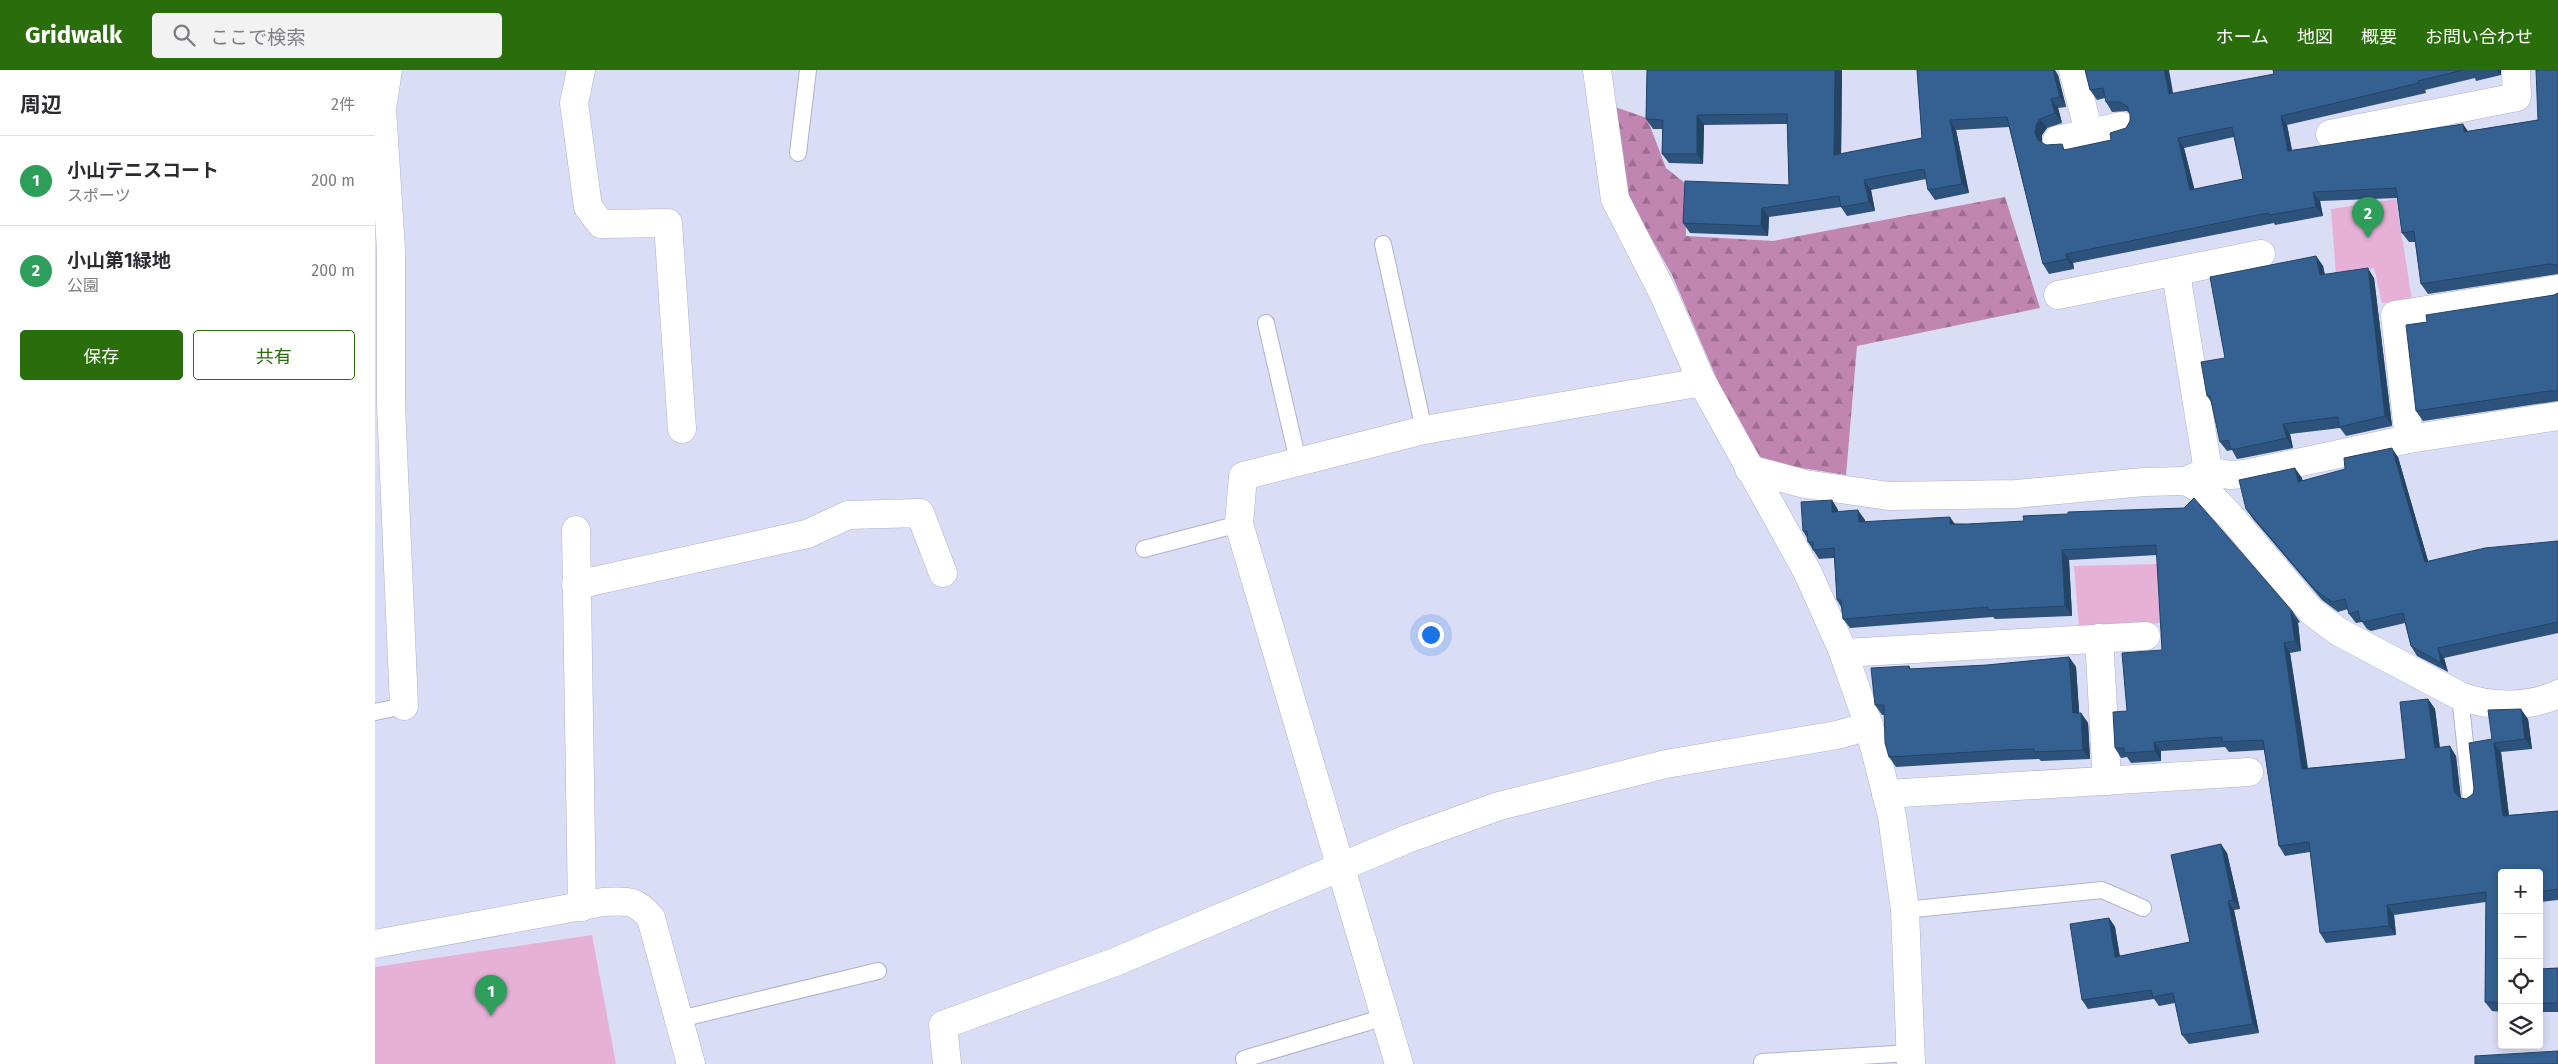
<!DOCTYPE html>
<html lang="ja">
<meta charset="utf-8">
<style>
body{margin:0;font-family:"Fira Sans","Noto Sans JP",sans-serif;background:#f2f2f3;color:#2b2b33}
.controls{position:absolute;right:15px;bottom:15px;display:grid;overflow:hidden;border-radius:5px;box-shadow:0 2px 8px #0003}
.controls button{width:45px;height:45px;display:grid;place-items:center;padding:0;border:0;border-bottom:1px solid #e1e1e2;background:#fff;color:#2b2b33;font:25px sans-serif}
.you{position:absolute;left:1055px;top:564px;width:18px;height:18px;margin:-12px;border:4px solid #fff;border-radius:50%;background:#1a73e8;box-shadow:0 0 0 8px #1a73e833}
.badge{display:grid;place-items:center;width:32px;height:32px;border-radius:50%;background:#296e0a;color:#fff;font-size:16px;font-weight:700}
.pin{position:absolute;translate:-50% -41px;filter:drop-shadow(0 1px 2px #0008)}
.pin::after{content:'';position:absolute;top:26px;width:18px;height:15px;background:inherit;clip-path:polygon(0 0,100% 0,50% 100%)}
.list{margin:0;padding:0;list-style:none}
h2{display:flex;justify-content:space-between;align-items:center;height:65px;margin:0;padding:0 20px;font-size:21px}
h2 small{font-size:16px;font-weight:400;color:#7c7c81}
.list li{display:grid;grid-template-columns:32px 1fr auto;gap:15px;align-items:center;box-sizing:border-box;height:90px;padding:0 20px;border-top:1px solid #e1e1e2}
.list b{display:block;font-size:19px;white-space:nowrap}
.list p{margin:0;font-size:16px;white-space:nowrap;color:#7c7c81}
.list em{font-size:16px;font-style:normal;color:#7c7c81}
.actions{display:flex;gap:10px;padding:15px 20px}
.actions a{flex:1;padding:11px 0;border:1px solid #296e0a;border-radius:5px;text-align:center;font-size:18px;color:#296e0a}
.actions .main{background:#296e0a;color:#fff}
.icon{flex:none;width:28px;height:28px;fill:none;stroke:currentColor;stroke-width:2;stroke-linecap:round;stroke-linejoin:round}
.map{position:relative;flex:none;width:2183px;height:994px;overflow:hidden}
header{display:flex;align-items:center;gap:30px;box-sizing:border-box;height:70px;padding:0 25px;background:#296e0a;color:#fff}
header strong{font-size:24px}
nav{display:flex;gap:28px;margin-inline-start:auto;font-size:18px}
.search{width:350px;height:45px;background:#f2f2f3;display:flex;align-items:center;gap:12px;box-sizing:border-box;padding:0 18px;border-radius:5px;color:#7c7c81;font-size:19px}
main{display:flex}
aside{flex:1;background:#fff}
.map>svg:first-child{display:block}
.forest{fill:url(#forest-firs)}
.park{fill:#e6b0d7}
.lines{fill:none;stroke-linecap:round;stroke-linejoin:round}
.lane-casing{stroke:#afb2cb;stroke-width:18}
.street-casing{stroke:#afb2cb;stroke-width:29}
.lane{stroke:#fff;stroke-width:16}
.street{stroke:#fff;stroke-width:28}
.wall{fill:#2d537d;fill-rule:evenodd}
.shaded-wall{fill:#244466}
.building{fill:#346191;stroke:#244466;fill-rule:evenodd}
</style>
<header>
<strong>Gridwalk</strong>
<div class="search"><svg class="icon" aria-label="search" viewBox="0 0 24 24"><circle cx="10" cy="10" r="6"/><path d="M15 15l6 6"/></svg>ここで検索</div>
<nav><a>ホーム</a><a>地図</a><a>概要</a><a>お問い合わせ</a></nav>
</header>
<main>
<aside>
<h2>周辺<small>2件</small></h2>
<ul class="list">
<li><span class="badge" style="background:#2e9e5b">1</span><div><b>小山テニスコート</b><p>スポーツ</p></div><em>200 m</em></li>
<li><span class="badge" style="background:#2e9e5b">2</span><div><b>小山第1緑地</b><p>公園</p></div><em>200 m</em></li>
</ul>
<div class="actions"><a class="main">保存</a><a>共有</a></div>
</aside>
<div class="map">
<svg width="2183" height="994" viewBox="0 0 2183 994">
<defs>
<pattern id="forest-firs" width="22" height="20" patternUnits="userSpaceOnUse" patternTransform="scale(1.25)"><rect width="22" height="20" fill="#c185b1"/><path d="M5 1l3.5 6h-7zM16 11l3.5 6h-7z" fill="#9d6d91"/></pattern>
</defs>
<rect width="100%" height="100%" fill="#daddf6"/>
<polygon class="forest" points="1237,36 1272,48 1291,98 1310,113 1311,166 1398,171 1630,127 1665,238 1482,276 1471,405 1377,390 1297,205 1252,125"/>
<g class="park">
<polygon points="2021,129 2037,230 2007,233 1999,198 1961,205 1956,139"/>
<polygon points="1783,494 1788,553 1704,558 1699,496"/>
<polygon points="217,865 241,994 0,994 0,897"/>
</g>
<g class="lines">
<defs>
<g id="lane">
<polyline points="423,83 433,0"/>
<polyline points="1008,174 1049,360"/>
<polyline points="891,253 923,391"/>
<polyline points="769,479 864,454"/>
<polyline points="2085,626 2096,729"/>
<polyline points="0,642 29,636"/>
<polyline points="1530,840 1727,820 1768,838"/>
<polyline points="305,949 503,901"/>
<polyline points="869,989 1010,947"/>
<polyline points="1388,994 1387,992 1536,983"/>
</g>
<g id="street">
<polyline points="13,0 7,38 16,180 16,334 29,636"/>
<polyline points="206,0 199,33 213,137 226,154 293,153 307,359"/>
<polyline points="1222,0 1240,129 1288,223 1327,312 1432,501 1467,579 1494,656 1517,746 1530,840 1536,994"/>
<polyline points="1698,0 1714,62"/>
<polyline points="1955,64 2142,27 2141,0"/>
<polyline points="1682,70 1747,56"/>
<polyline points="1801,203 1833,401"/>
<polyline points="1683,225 1886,184"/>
<polyline points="2034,369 2020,245 2183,219"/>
<path d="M1374,399L1430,414L1514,426L1641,424L1769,412L1811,411L1835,425L1856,447L1936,541L1964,562L2085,626C2114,637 2154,638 2183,624"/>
<polyline points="1811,411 1833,401 1854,405 1870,404 2034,369 2183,346"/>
<polyline points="201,460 207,837"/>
<polyline points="201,515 432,464 473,445 545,443 568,503"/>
<polyline points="1724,568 1732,711"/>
<polyline points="1469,583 1771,566"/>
<polyline points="1511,724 1874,702"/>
<path d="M0,874L228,832C252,831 260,829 276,848L316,994"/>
<polyline points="572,994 568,955 740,892 1032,769 1124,736 1291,694 1462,665 1494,656"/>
<polyline points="1024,994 864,454 868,406 1049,360 1327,312"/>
</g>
</defs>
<use href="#lane" class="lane-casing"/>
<use href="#street" class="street-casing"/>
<use href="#lane" class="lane"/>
<use href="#street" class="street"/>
</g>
<g class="wall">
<path d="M1272,0H1466L1467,1L1466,84L1547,68L1542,0L1683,5L1691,37L1683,38L1687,53L1672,58L1667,65V73L1671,75L1692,80L1736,70L1751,58L1755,51V44L1752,41L1737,42L1731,32L1730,28L1722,30L1715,20L1710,0L1798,24L1899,4L1898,0H2126V5L2101,11L2100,8L2050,20L2051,23L1912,55L1917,80L2093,61L2163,50L2183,0V204L2053,224L2046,214L2040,172H2034L2027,163L2022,128L1945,131L1948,146L1900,155L1899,153L1698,193L1699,199L1674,204L1668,194L1634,57L1581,60L1594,123L1560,130L1553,120L1551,109L1496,120L1500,141L1472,146L1466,137L1394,147L1393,166L1315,163L1308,153L1414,115L1412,54L1329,55L1328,94L1294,93L1287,84V59H1278L1271,49ZM1859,67L1868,109L1819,119L1809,78Z"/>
<polygon points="1941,186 1948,196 1950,205 1999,208 2017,356 1971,366 1965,358 1915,364 1918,378 1868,388 1862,389 1857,380 1852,381 1845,372 1837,333 1832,326 1850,288"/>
<polygon points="2183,223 2183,331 2048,351 2041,341 2052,252 2179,225"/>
<polygon points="2023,387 2053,491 2183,471 2183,563 2069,588 2073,602 2042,586 2036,576 2030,553 1996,561 1992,559 1987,552 1981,553 1974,544 1973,539 1963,542 1947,530 1878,449 1871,439 1927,408 1927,411"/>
<polygon points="1457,430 1463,440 1463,441 1490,450 1490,452 1593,454 1649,451 1809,438 1918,542 1925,552 1923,553 1926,581 1915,583 1933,698 2031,689 2053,629 2060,639 2065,678 2081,686 2086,728 2091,729 2098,724 2117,669 2153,649 2157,679 2126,682 2134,745 2183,741 2183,830 2164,832 2164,803 2127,803 2127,942 2117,941 2110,932 2111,832 2019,845 2021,865 1951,873 1945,863 1935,782 1910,786 1904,776 1889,680 1854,682 1850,677 1786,681 1786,691 1756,693 1752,687 1746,688 1740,678 1752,641 1787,580 1782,485 1694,490 1697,546 1620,549 1618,547 1475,558 1468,549 1466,537 1462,530 1459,488 1444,489 1433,472 1432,468 1428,461"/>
<polygon points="1694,587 1701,597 1704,643 1706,643 1713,653 1715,689 1666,691 1664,689 1637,690 1521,697 1514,687 1510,645 1507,645 1500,635 1534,596 1536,599 1612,595"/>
<polygon points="1852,783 1865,839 1859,840 1884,963 1814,974 1807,965 1800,933 1784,936 1779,929 1713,939 1707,930 1734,848 1740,857 1745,886 1815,872"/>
<polygon points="2183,898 2183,942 2164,942 2164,899"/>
</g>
<g class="shaded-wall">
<polygon points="1460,0 1466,0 1467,1 1466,95 1459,85"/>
<polygon points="1678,0 1680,0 1683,5 1691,37 1685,27"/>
<polygon points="1789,0 1794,0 1800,34 1794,24"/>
<polygon points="2122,0 2126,0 2126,5"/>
<polygon points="2043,11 2050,20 2051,23 2044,13"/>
<polygon points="1676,29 1683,38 1687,53 1680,43"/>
<polygon points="1322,45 1329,55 1328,94 1322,84"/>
<polygon points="1906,46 1912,55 1919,91 1913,81"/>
<polygon points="1665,49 1672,58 1667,65 1667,73 1663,70 1660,63 1661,55"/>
<polygon points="1575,50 1581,60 1594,123 1587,114"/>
<polygon points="2088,54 2095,64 2089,62"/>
<polygon points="1803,68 1809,78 1822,129 1815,120"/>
<polygon points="1489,110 1496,120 1500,141 1494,132"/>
<polygon points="1938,122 1945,131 1948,146 1941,137"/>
<polygon points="1387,138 1394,147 1393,166 1386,156"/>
<polygon points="1691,184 1698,193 1699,199 1692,189"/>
<polygon points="1941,186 1948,196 1952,215 1945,205"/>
<polygon points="1993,198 1999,208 2017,356 2010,346"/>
<polygon points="1908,354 1915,364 1918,378 1912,368"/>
<polygon points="2017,378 2023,387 2056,501 2050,492"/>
<polygon points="1920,398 1927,408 1930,421 1923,412"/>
<polygon points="1457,430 1463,440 1464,451 1457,442"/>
<polygon points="1483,440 1490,450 1490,462 1484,452"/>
<polygon points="1575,447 1582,457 1575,454"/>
<polygon points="1687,480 1694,490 1697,546 1690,536"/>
<polygon points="1916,543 1923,553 1926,581 1920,571"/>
<polygon points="1909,573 1915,583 1934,709 1927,699"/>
<polygon points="2063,578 2069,588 2073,602 2066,593"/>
<polygon points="1694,587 1701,597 1705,653 1698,643"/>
<polygon points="2053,629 2060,639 2066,688 2060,678"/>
<polygon points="2146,639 2153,649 2157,679 2150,669"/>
<polygon points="1706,643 1713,653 1715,689 1708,680"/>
<polygon points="1779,672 1786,681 1786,691 1780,681"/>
<polygon points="2119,673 2126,682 2135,755 2128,746"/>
<polygon points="2075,676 2081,686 2086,731 2079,721"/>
<polygon points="1846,774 1852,783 1865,839 1858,830"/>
<polygon points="1853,831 1859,840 1884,963 1878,954"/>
<polygon points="2012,835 2019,845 2021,865 2014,856"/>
<polygon points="1734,848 1740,857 1746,896 1740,887"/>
</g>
<g class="building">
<path d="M1272,0H1460L1459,85L1547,68L1542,0H1678L1685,27L1676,29L1680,43L1665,49L1661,55L1660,63L1663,70L1671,75L1687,74L1689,80L1736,70L1735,63L1751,58L1755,51V43L1752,36L1745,32H1731L1728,18L1715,20L1710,0H1789L1794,24L1899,4L1898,0H2088L2043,11L2044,13L1906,46L1913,81L2088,54L2089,62L2163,50L2161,0H2183V196L2181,195L2174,194L2046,214L2039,161L2027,163L2021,118L1938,122L1941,137L1894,145L1893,143L1691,184L1692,189L1668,194L1632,47L1575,50L1587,114L1553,120L1549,99L1489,110L1494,132L1466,137L1464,126L1387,138L1386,156L1308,153L1310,111L1414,115L1412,44L1322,45V84H1287L1288,50L1271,49ZM1857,57L1868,109L1815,120L1803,68Z"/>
<polygon points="1941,186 1945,205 1993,198 2010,346 1964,357 1963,347 1908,354 1912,368 1861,379 1856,379 1853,370 1845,372 1835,326 1832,326 1826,292 1850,288 1835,207"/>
<polygon points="2183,223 2183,321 2174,321 2041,341 2031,255 2052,252 2051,245 2179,225"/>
<polygon points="2017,378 2050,492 2110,478 2183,471 2183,552 2063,578 2066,593 2036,576 2028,543 1989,552 1985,550 1983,541 1974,544 1970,529 1957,532 1940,520 1871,439 1864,410 1920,398 1923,412 1970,399 1969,388"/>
<polygon points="1819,428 1918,542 1916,543 1920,571 1909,573 1927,699 2031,689 2025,632 2053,629 2060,678 2075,676 2079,721 2085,728 2091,729 2098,724 2099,719 2094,673 2117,669 2113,640 2146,639 2150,669 2119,673 2128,746 2183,741 2183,819 2164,822 2164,803 2127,803 2127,932 2110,932 2111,822 2012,835 2014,856 1945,863 1934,772 1904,776 1888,670 1847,672 1847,667 1779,672 1780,681 1749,683 1749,678 1740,678 1738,642 1752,641 1747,583 1787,580 1781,475 1687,480 1690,536 1613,540 1613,537 1468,549 1466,530 1462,530 1459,478 1438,480 1438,472 1433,472 1432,461 1428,461 1426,432 1457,430 1457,442 1483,440 1484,452 1575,447 1575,454 1593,454 1649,451 1648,446 1693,444 1693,442 1809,438"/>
<polygon points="1694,587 1698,643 1706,643 1708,680 1659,682 1659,679 1630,680 1514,687 1510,673 1509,635 1500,635 1496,598 1534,596 1534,599 1612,595"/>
<polygon points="1846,774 1858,830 1853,831 1878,954 1807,965 1798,923 1778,927 1776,920 1707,930 1695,854 1734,848 1740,887 1815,872 1796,785"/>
<polygon points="2183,898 2183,933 2164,933 2164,899"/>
<polygon points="2183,981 2183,994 2100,994 2100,986"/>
</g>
</svg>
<div class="controls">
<button>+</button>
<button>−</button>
<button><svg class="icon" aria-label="locate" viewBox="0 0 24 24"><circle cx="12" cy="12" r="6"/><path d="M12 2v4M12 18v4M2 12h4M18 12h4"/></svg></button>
<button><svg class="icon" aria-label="layers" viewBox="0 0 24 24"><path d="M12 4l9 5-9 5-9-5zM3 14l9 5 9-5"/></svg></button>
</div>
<div class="you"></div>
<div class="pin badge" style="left:116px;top:946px;background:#2e9e5b">1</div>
<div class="pin badge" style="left:1993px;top:168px;background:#2e9e5b">2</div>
</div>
</main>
